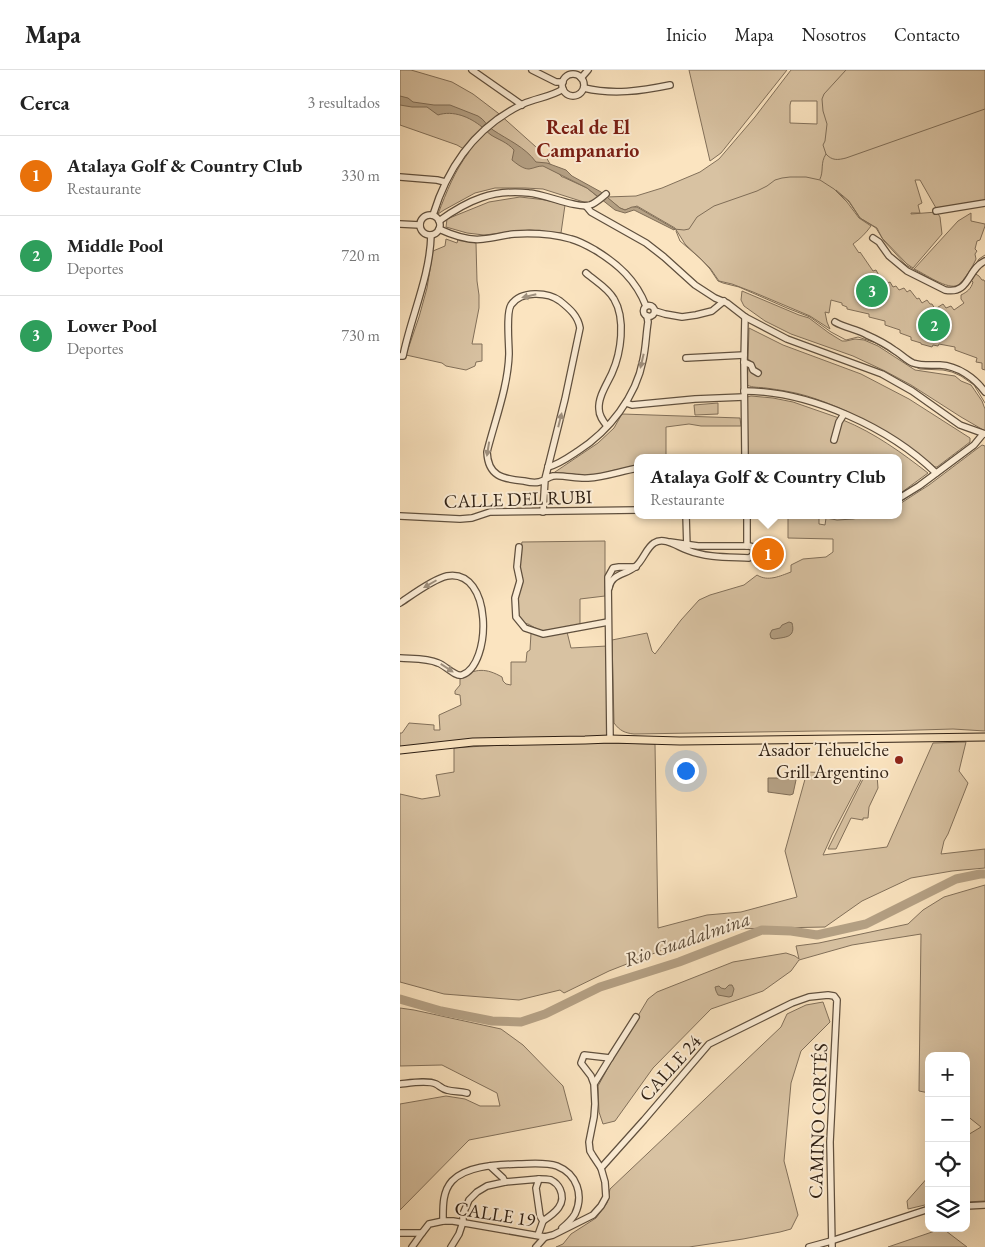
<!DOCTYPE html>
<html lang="es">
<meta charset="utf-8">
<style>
body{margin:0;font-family:"EB Garamond",serif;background:#f2f2f2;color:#222}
.controls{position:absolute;right:15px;bottom:15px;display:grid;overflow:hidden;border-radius:10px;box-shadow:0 5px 20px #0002}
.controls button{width:45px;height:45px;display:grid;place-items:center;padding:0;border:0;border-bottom:1px solid #e0e0e0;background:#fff;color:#222;font:25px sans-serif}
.you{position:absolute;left:285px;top:700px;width:18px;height:18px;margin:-12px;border:4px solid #fff;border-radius:50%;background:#1a73e8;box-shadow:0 0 0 8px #1a73e833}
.badge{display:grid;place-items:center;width:32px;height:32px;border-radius:50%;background:#ea580c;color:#fff;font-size:16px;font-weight:700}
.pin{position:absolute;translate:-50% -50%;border:2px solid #fff;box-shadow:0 1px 5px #0006}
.popup{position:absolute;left:234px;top:384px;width:268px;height:65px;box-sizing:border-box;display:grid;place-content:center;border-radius:10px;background:#fff;filter:drop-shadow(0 1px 4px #0005);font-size:16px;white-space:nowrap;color:#767676}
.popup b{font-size:19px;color:#222}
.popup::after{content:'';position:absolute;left:50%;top:100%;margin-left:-10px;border:10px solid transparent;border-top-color:#fff}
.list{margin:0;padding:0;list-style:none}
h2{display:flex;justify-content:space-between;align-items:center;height:65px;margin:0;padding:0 20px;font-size:21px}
h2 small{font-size:16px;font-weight:400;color:#767676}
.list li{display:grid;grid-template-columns:32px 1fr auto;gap:15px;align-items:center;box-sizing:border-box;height:80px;padding:0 20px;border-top:1px solid #e0e0e0}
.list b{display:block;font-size:19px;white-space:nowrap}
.list p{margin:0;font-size:16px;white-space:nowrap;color:#767676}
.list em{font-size:16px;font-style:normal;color:#767676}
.icon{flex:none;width:28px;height:28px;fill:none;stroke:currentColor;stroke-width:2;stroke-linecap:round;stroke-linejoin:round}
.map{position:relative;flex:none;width:585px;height:1177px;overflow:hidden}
header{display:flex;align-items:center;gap:30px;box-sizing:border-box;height:70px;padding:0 25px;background:#fff;border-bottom:1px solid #e0e0e0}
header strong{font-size:24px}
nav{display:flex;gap:28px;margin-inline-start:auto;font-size:18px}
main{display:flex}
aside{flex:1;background:#fff}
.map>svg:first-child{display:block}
.green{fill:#d8c2a2;stroke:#82705a;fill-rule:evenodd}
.water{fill:#b5a185;stroke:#7f6d57}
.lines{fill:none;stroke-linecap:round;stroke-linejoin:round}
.stream{stroke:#7f6d57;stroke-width:1}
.river{stroke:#b5a185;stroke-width:9}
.minor-casing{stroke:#60503e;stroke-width:8}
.major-casing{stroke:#2d1e12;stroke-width:9}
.minor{stroke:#fcedd6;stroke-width:5.5}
.major{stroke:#fbe4c0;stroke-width:7}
.oneway{fill:#9f907e}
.poi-dot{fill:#8f2418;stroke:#fcedd6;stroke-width:2}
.labels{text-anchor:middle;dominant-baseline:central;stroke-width:4;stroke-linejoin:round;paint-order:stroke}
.street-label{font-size:19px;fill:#2d1e12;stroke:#fcedd6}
.poi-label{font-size:19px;fill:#2d1e12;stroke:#fcedd6;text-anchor:end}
.neighbourhood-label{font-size:20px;font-weight:bold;fill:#7a1f14;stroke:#fcedd6}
.water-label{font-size:20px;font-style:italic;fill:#5d4c3a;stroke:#fcedd6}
</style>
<header>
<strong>Mapa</strong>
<nav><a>Inicio</a><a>Mapa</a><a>Nosotros</a><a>Contacto</a></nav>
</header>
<main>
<aside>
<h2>Cerca<small>3 resultados</small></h2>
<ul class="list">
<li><span class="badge" style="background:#e8710a">1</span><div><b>Atalaya Golf &amp; Country Club</b><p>Restaurante</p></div><em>330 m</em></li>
<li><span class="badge" style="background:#2e9e5b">2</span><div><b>Middle Pool</b><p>Deportes</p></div><em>720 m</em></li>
<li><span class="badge" style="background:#2e9e5b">3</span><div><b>Lower Pool</b><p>Deportes</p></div><em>730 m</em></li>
</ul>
</aside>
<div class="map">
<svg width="585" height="1177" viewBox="0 0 585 1177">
<rect width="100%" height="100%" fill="#fbe4c0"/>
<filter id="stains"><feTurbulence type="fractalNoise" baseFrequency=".004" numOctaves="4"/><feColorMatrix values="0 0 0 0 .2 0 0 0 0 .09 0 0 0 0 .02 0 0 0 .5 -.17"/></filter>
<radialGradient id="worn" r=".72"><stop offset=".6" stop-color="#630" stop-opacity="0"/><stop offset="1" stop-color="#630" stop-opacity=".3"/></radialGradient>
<g class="green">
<path d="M0,0H11L52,12L73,24L98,43L145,85L150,94L162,107H163L187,118L198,127L190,134L143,119L125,118H95L75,123L44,140L38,144C47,121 54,102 69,82L57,75L0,55Z"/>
<polygon points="289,0 387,0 321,83 310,91"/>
<path d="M391,0H585V130L536,138L520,110H515L522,133L518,135L520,143H511V144L537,142L540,147L542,164L513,198L507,194L482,168L477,158L460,148L449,131L436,120V121L447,132L459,148L471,156C466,163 460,169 453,174L459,183L460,182L473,201L476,200L482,211L485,209L488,213L490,212L493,217L496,216L499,220L504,218L507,222L510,220L517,229L519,228L522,233L527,230L530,234H532L535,239L543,234L546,238L551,236L554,240L564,233L561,229V225C567,222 571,219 573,212L570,209L574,203L579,206L582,210H584L585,212V300L582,299V293L576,292L577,288L555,280V277L539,274L538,276L533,275L532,277L521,274V273L511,270V267L500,263V260L485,255V251L469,247V244L447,239V237L442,235V233L431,230L429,243L425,242L427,252L430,259L410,246L353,222L332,214L319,211L310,198L285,174L275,158L237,136L225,140L220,138L206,127L236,126L262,118L300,102L319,89L355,47ZM391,31H417V54L390,53V35Z"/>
<polygon points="120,127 146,130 165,135 161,163 130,160 84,165 67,163 46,157 47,149 89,132"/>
<path d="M571,143V151L585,154V156L580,170L577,171L575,179L577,181L575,184L576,189C573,196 564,211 558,215C548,221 524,203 514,199L558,151Z"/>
<polygon points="46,169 57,173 58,169 76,173 77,211 79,225 79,238 72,274 82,274 82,291 76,292 75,296 66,300 46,296 42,293 6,285 19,247 27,218 33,181 45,176"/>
<polygon points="342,221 399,245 409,248 429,263 442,271 446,271 455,269 464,270 478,276 515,300 555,306 561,311 571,315 582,331 585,339 585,361 561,347 511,315 485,301 453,286 391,264 365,251 344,236 341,230"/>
<path d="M349,258L383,275L461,304L509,329L570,368V372L537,397H535C494,367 456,341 407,326C394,322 380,320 366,318C359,317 353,318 347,315L348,295L355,305H358V301L352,292L348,289Z"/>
<path d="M351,326L373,328L393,332L439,348L432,367L439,361L443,350C475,363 502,383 528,403L498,425V388H348L347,327Z"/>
<polygon points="318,333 318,344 295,345 294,335"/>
<polygon points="222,344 340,348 341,356 301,356 289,354 266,357 266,388 238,388 238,397 215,400 193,406 161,403 152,404 198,373 214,358"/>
<path d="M582,375L585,376V661L553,659L485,661H418L234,664C225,663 220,661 214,653L212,570L247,563L252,581L255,584L281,550L299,530L310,525L344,515L357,505C368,512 380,506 391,502V495L403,489L426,487L433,482V469L388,468V445H412L419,448V454L425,455L426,448L437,450L453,449L474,445H498V435L529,415Z"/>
<path d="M205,471V526L180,529V555L141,561L128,554L124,553C123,552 120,549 119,547C112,532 119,489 122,472Z"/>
<path d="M167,562L171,578L207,576L208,663L205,667L0,678V663H2L9,653L34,655V660H40L39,645L61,635L60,625L55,624V621L60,615V608C76,598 86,598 102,607L103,611L106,614L111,615V592H126L127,582L130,580L131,563L141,566Z"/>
<path d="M566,672L559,701L568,713L548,764L544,771L541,784L585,779V798L552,801L511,808L462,831L425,857L328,859L265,879L209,901L164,923L160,920L119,930L44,924L0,912V724L22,729L40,726L36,705L54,702V678C121,673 188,672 255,674L258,858L307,845L341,842L397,827L385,781L407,702L464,704L432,765L423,785L487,777L533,673Z"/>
<polygon points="467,701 477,705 478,718 469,737 468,748 463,748 463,750 451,748 436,779 428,779"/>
<polygon points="585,815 585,1131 566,1132 566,1066 581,1057 566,1045 566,986 529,986 529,1023 519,1021 521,864 452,875 399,890 391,901 363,921 311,939 253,998 215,1051 203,1054 199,1042 198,1016 220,976 248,929 257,922 333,892 386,883 395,886 399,889 396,876 419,873 508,854 523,840 544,827"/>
<polygon points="423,932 430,952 401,981 391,1013 384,1091 398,1145 391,1159 380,1162 343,1169 289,1177 156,1177 163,1174 171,1164 196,1148 207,1133 210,1119 381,957 387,944 406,935"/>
<polygon points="0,938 14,940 101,959 123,975 163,1016 172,1050 69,1070 0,1140 0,1034 46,1026 65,1029 80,1036 100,1036 97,1023 42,995 0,996"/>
<polygon points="529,1106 529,1134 508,1139 507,1131"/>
<polygon points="535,1161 546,1161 567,1177 488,1177"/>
</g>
<g class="water">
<path d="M0,26L8,28L13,32L34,35H50L78,46C84,49 87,56 93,60C108,70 125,77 136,92L147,93L166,100L172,106L201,122L220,138L225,140L232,137H237L275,159L274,160L234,140L225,143L215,140L187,118L143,96C137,96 135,98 129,99C123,99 117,94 112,90L114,80C107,72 99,70 91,65C88,63 85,59 82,57C70,47 53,40 38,45L27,37H12L0,35Z"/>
<path d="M389,552L392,553C396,568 385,567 374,569L371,568L370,564L372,560L380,558L382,555Z"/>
<polygon points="368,708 395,708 396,710 393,724 390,725 368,722"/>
<polygon points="329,915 332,915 334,919 332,926 329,927 318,925 316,921 315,917 319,916 321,918 325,919"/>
</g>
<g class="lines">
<g class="stream">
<path d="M426,84C432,91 438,90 446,88L585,39"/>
<path d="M420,109C424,101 420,93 426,84L423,75L425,71L427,54L423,41L422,29L424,24L446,0"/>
<polyline points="274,159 284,160 289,159 297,147 314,136 357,121 367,116 375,110 382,108 390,107 406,107 420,110 434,119 449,132 460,148 476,158 484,171 506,195 545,217"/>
<polyline points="276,161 280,171 301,189 310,199 318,211 323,213 339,217 387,238 410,247 431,262 446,270 458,267 476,273 497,286 508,294 520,299 543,300 552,302 561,306 574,315 585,333"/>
<polyline points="557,217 561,214 579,189 585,185"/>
</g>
<polyline class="river" points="0,929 41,941 92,951 121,952 145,944 200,917 279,892 362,860 391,861 417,865 466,854 556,809 580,804 585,804"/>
<defs>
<g id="minor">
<polyline points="72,0 122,35"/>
<polyline points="132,0 156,12 163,12"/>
<circle cx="173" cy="15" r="11"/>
<polyline points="181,8 188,0"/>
<path d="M184,18C213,25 241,21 270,15"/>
<polyline points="0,107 37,110 45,112"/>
<polyline points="186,136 191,142 246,173 264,187 295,215 315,228 327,233 345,247 387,269 482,304 512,321 560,355 585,364"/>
<polyline points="536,141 585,133"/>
<path d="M33,145C48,96 75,57 123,34C136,28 151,27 163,19"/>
<circle cx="30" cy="155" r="10"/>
<path d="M39,151C68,130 93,119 129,123C145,124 177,139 190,135C196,133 201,128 206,124"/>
<polyline points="0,154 20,155"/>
<path d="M39,159C52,165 69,171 83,169C94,168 104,165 114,164C132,163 153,164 171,169C179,171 188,176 195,180C218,194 236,210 246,236"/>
<path d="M473,168L479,172L489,186L507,201L545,220C570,225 567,199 585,191"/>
<path d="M186,203C195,211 208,218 214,229C226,249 221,283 212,303C207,314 198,327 199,339C199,346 203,351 207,356"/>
<circle cx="249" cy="241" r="5.5"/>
<polyline points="255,241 265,244 282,247 296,245 312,241 324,231"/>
<path d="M435,252C445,258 457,259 467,265C476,269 486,274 494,280C501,284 506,290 513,293C522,296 531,295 540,295C558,296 575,308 585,322"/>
<path d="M0,286H3C11,246 30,207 31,165"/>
<polyline points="286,288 344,285"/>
<polyline points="344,292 351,295 353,300 358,303"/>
<path d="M344,321C410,321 490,358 536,403"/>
<polyline points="226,333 232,335 295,329 344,327"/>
<polyline points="434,370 439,352 444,344"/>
<polyline points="345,388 344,292 345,247"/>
<path d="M148,397C158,395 169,387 178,381C209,361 236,327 243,290C246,277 246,264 248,252L247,246"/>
<polyline points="498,429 519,416 574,375 583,364"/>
<path d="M143,442L145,409L165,329L180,258C178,246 170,239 160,231C148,222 121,220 111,235C106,243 109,273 109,284C108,317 95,350 87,382C88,406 102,409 124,411C128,412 135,413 139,412C144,411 148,407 153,406C165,405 177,409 188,408C205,407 221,401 238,398"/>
<polyline points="286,445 287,478"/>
<polyline points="0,446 60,449 72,448 90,442 238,440"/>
<polyline points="347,476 347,445"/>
<polyline points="119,477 117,497 120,511 115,528 116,547 125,558 143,564 208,552"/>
<path d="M209,518C211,504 225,505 235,497C243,491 246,478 254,473C264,466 278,477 287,480C307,488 328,487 349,488L352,486L354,483L353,477L349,476H298L270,472"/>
<path d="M0,533C12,525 33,509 47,506C93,498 92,595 62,605C55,607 45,595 38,593C27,588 12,589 0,588"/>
<polyline points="210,669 208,507 213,498 219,497 236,497"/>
<polyline points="210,988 236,947"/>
<path d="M0,1014C10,1013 28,1010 36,1014C40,1016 42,1019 47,1020C54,1022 60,1021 67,1023"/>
<polyline points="201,1098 244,1050 309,974 392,933 409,927 428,925 434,926 437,930 430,1072 432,1177"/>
<path d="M139,1109C143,1109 147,1109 151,1110C155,1112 158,1115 160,1119C167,1134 155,1143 143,1151"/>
<polyline points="105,1112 139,1109 136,1118 140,1146 143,1151 138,1165"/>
<polyline points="566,1136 585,1135"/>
<path d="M43,1151C43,1138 42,1122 52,1111C67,1095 98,1095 118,1094C130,1094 145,1092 157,1096C177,1104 184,1125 175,1144C172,1149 167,1154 162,1158"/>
<polyline points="0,1163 22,1163 29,1154 43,1151 53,1151 145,1167 153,1165 193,1145 201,1136 206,1127 205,1112 201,1098 193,1086 190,1081 189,1072 194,1047 195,1034 194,1014 210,988 184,985 181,993 191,1006 194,1014"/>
<polyline points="12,1177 22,1163"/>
<polyline points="51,1177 59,1164 63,1152 63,1144 69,1130 77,1122 87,1116 105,1112 103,1108 90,1096"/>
<polyline points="136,1177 145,1167"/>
<polyline points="409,1177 431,1171 529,1139"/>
</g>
<polyline id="major" points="0,680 73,672 185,670 210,669 280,671 585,667"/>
</defs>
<use href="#minor" class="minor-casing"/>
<use href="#major" class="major-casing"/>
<use href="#minor" class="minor"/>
<use href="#major" class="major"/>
</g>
<defs><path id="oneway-solid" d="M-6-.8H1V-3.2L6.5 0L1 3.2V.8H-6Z" transform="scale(1.25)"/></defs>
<g class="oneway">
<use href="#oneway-solid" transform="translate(129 226) rotate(167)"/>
<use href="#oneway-solid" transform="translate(242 291) rotate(103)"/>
<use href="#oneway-solid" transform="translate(160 350) rotate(-76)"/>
<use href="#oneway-solid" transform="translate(88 379) rotate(99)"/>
<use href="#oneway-solid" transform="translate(30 514) rotate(150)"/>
<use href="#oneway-solid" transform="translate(47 598) rotate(33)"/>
</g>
<circle class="poi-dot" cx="499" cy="690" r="5"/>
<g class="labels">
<g class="street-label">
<text transform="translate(118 429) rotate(-2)">CALLE DEL RUBI</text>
<text transform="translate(270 998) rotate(-48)">CALLE 24</text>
<text transform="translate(418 1051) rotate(-88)">CAMINO CORTÉS</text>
<text transform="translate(95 1144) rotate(9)">CALLE 19</text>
</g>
<g class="poi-label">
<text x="489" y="679">Asador Tehuelche<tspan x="489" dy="22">Grill Argentino</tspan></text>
</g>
<g class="neighbourhood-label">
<text x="188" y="57">Real de El<tspan x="188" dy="23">Campanario</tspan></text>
</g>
<g class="water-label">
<text transform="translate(287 869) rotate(-19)">Rio Guadalmina</text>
</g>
</g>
<rect width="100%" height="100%" filter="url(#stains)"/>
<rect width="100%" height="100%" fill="url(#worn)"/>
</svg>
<div class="controls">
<button>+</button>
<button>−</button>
<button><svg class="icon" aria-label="locate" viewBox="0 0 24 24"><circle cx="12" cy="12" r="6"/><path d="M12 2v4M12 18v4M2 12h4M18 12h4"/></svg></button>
<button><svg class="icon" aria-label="layers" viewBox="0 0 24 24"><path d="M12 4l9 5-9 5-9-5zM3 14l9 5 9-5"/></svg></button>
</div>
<div class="you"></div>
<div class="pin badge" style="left:368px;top:484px;background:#e8710a">1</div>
<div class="popup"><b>Atalaya Golf &amp; Country Club</b>Restaurante</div>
<div class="pin badge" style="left:534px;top:255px;background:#2e9e5b">2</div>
<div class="pin badge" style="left:472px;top:221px;background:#2e9e5b">3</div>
</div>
</main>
